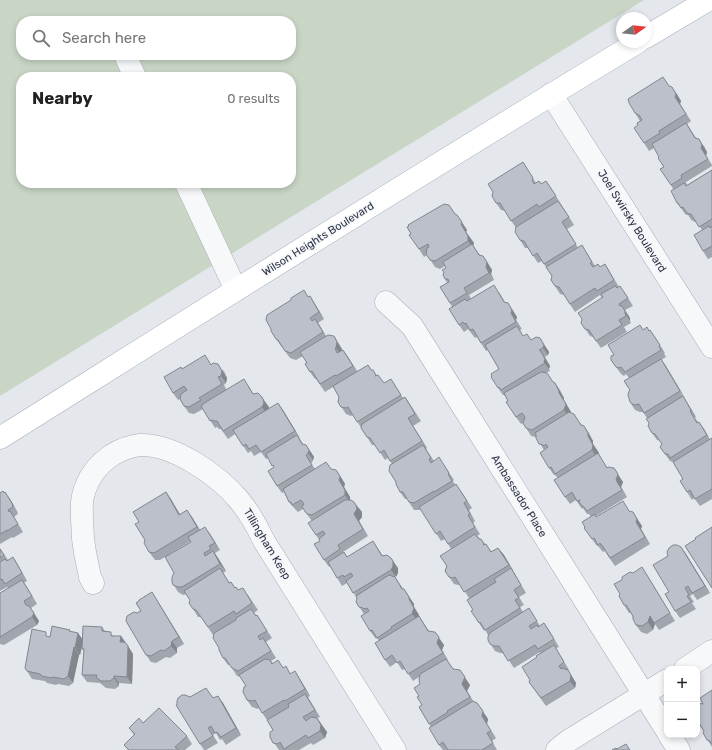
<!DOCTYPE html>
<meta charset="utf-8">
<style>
body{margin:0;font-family:Rubik,sans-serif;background:#f2f2f2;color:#222}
.controls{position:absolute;right:12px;bottom:12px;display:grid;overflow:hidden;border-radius:8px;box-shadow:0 2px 6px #0003}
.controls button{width:36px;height:36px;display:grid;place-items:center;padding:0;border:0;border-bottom:1px solid #e0e0e0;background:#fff;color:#222;font:20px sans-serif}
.compass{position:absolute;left:616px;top:12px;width:36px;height:36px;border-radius:50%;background:#fff;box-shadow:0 2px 6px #0003;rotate:75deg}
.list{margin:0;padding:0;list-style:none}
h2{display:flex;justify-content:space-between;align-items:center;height:52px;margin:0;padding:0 16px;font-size:17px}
h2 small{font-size:13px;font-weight:400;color:#767676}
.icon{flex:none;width:22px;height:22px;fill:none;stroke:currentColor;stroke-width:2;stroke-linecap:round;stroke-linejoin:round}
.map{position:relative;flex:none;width:712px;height:750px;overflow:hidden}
.search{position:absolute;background:#fff;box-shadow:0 2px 6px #0003;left:16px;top:16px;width:280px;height:44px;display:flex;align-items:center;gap:10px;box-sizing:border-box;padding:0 14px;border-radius:16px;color:#767676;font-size:15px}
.panel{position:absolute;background:#fff;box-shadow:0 2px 6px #0003;left:16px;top:72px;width:280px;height:116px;border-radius:16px}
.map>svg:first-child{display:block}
.green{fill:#c9d6c5;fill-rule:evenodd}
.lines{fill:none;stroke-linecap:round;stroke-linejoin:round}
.minor-casing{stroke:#a9aeb7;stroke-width:23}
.major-casing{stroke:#a3abb8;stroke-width:23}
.minor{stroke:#f7f8fa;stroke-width:22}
.major{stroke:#fff;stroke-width:22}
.wall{fill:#a1a5ae}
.shaded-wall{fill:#83868d}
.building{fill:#bbc0ca;stroke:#83868d}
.labels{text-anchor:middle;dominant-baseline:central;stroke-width:3;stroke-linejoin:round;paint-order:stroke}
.street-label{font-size:11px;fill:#2b3445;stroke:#f4f6f9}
</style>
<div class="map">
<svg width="712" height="750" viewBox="0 0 712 750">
<rect width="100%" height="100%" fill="#e4e7ec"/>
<path class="green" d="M0,0H644L0,396ZM21,21H291V55H21ZM21,77H291V183H21Z"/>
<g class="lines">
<defs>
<g id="minor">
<polyline points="125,55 135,77"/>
<polyline points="551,94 712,347"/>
<polyline points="186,183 236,290"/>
<polyline points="386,302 412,326 667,731"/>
<path d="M93,583L90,577C88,566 85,555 84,545C82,537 83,528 82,520C82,512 81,504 83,496C87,479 97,465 112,455C120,450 131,446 140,445C174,444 218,475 239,500C249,512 257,526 264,541L395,750"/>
<polyline points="685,669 712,651"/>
<polyline points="669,735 679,750"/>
<polyline points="557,750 568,741 667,680"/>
</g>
<g id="major">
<polyline points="646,37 708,0"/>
<path d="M0,438C212,305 424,171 638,42"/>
</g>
</defs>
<use href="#minor" class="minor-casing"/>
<use href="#major" class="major-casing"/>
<use href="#minor" class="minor"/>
<use href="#major" class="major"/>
</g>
<g class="wall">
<polygon points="670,86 677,94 681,101 680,104 691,121 687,124 696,138 704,146 707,152 706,156 712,165 712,166 686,182 687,185 712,170 712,257 708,259 703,251 702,230 696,221 694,222 693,220 692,221 688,215 686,215 677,203 673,189 671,185 659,157 654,148 649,151 644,143 638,125 641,120 640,121 635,113"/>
<polygon points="523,162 536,183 541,184 546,181 551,188 574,225 567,229 578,248 587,253 595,266 600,267 605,264 619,287 625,293 633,306 625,310 630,318 630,321 631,323 624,327 627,332 601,348 593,337 590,336 581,323 602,298 600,295 575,312 564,295 560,294 551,280 552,276 542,261 538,263 528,248 525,248 520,240 516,228 505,211 501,210 496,203"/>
<polygon points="456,214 457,215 467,230 466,232 474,243 473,246 480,255 488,263 492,270 491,274 494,280 469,295 471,299 499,292 505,302 508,303 517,317 516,320 522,329 520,330 523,336 531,340 545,346 549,352 548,355 545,357 550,366 549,369 550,371 546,373 553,382 555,383 560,390 564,398 564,400 571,412 571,413 582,425 584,426 589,433 593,441 593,444 599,453 598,454 607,468 623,482 621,487 627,497 596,516 596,517 630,512 642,526 641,529 650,544 615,566 606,553 605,551 603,552 598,546 597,546 584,528 591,517 589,514 587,514 583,508 582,509 576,500 570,504 565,497 558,478 555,475 554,475 549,468 544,450 536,437 531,436 523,423 521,424 516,417 506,397 504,395 503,395 498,388 499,369 488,350 486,351 477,337 475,338 468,329 464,332 459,325 452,307 450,303 447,283 445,279 446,268 445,266 440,269 435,267 427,255 424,257 419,249 411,234"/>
<polygon points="310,296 324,319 318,323 326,336 342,349 342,350 343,350 357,371 371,370 384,383 391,379 403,398 405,397 410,404 421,421 413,426 427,448 426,449 434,461 444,465 454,480 453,481 455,485 461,491 472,508 469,510 475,521 473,523 480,534 477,536 480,539 481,539 485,544 492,552 498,548 504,555 526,593 519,597 524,605 520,607 523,612 529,608 540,626 544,623 549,630 559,647 556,648 569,670 568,670 576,683 575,688 546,706 529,682 537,657 540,653 540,652 514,668 504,653 500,653 495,651 488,640 488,635 485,630 484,631 479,623 469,598 460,584 458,585 454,584 445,571 451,549 445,539 441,541 421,509 419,510 414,510 407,499 405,499 400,492 396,482 392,464 388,458 385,460 375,445 372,445 353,415 351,416 346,414 338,402 339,397 333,387 325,392 316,379 315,379 310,372 307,363 303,356 296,360 290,358 282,347 281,346 276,339"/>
<polygon points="643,329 650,330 655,337 665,353 664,353 666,357 661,360 696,417 695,418 698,422 704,429 710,440 712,439 712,499 700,506 694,498 692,500 687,492 683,479 673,462 670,461 660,447 662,444 660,441 657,440 652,433 647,418 643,412 640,412 635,410 630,402 630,390 629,378 626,374 624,376 621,374 611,360 614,355"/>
<polygon points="211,364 224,371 227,378 226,383 224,385 226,389 249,386 253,394 269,407 269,409 283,410 303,444 311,452 314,457 313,460 313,461 311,463 315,469 331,469 341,477 345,484 344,487 350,497 350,500 354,502 362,512 362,517 359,521 368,536 343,552 343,553 344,552 347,557 373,541 383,556 398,568 398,573 395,577 414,604 414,607 419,615 419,616 429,631 444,645 442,650 448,660 447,660 453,669 470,685 467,691 473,701 477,703 488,719 487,724 496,738 492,741 497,750 443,750 439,745 431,727 419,707 422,705 419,696 420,684 419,677 413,681 405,669 402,670 397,662 390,667 385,660 379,641 377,638 376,639 370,631 364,614 356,602 357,598 347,583 342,586 330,566 329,567 324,560 320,541 316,535 312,521 303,509 298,512 295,509 289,502 284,492 282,493 277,486 274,467 268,458 266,459 261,452 254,456 251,451 248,453 235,434 228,439 221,429 219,429 217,427 215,428 203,409 194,414 189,413 184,406 180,399 178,400 173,393 182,369"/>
<polygon points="166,492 180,514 192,517 200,530 210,534 220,550 215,553 226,571 223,573 229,582 231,582 235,588 238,590 248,595 258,610 254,613 262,623 272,638 266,642 276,658 271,661 273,663 283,668 291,674 295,671 300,679 310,696 308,697 320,717 317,718 327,732 325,738 313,745 311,743 299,750 279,750 270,737 273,730 267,720 259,708 258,709 252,707 247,700 246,686 241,677 237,676 230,665 228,665 223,658 214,634 213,635 201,617 198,617 193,609 190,600 187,594 183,595 178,592 172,582 191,542 191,541 160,560 155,560 149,552 139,522"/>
<polygon points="0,493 10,499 18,513 17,513 18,514 14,517 23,532 13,538 12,537 0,544"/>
<polygon points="681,547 686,554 710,593 697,600 693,594 690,596 694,602 692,603 696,609 680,618 675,611 669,592 668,556"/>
<polygon points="0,548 8,560 13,557 27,581 24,583 37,604 31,608 39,621 37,625 4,645 0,644 0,593 8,588 7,587 0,591"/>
<polygon points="633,573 647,575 675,621 659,630 655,624 653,630 647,634 641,632 636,625 631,613 629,613 624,605"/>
<polygon points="157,600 184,644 177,648 177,653 170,658 166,657 156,663 151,662 146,655 137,613"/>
<polygon points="102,627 105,631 114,636 121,636 133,654 132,684 119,683 119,686 115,689 106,688 100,683 87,682 82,675 84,651 82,648 80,655 79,655 73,683 69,686 58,684 56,685 47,683 45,681 32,679 25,668 49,637 71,632 78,633 82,639"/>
<polygon points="712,690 712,747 703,733 704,731 701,727 699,726 697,723 697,703 703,704"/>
<polygon points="190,697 213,698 223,703 241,735 226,745 222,739 220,740 216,733 213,735 218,743 206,750 204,750 200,744 177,705"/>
<polygon points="143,723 187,736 192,744 185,750 128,750 124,745 134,735 129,728"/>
</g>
<g class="shaded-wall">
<polygon points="672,87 681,101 680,104 691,121 675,97"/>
<polygon points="699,139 707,152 706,156 712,165 701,148"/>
<polygon points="457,215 467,230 466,232 474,243 473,246 484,263 468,241"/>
<polygon points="483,256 492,270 491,274 494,280 486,267"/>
<polygon points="310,296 315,304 324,319 319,312"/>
<polygon points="508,303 517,317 516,320 522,329 511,313"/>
<polygon points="622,306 630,318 630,321 625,313"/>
<polygon points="315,319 320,326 328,340 323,332"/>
<polygon points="334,336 342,349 341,355 336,348"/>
<polygon points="540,338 549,352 548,355 543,348"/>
<polygon points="343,350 348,357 358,373 353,366"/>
<polygon points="540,350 550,366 549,369 544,362"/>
<polygon points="661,359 666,366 685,398 680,391"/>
<polygon points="218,364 227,378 226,383 221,376"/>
<polygon points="555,383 564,398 564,400 571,412 569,417 564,410 559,393"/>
<polygon points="261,396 269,407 269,411 267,415 262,407"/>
<polygon points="683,396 688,404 696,417 691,410"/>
<polygon points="278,403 283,410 300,438 295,431"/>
<polygon points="408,418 413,426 427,448 422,441"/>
<polygon points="699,422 704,429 712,443 707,435"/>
<polygon points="584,426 593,441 593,444 599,453 598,454 612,475 597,458 592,450"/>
<polygon points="306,445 314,457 313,460 308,453"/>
<polygon points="614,468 623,482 621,487 627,497 616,480"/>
<polygon points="336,470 345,484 344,487 350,497 350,502 345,495"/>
<polygon points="5,492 10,499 18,513 13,505"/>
<polygon points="166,492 171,499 184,522 179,515"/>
<polygon points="356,505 362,512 362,517 359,521 368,536 354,514"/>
<polygon points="187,510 192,517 202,534 197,527"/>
<polygon points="633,512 642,526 641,529 650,544 636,522"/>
<polygon points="205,527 210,534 220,550 215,543"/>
<polygon points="681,547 686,554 710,593 705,586"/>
<polygon points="498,548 504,555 514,572 509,565"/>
<polygon points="213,551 218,558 226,571 220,564"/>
<polygon points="13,557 18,565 27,581 22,573"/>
<polygon points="391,558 398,568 398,573 396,577 391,570"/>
<polygon points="22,580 27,587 37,604"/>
<polygon points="404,589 414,604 414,607 419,615 418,621 412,614 409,599"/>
<polygon points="152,592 157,600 184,644 179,637"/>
<polygon points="29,606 39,621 37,625 32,617"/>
<polygon points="650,616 655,624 653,630 648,622"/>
<polygon points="435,632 444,645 442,650 448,660 437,643"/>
<polygon points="78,633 83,640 80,655 75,648"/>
<polygon points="121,636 126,643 120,642"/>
<polygon points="172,641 177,648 177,653 171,646"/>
<polygon points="128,646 133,654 132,684 127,677"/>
<polygon points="74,647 79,655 73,683 68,676"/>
<polygon points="460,670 470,685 467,691 475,704 462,684"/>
<polygon points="568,670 576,683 575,688 570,681"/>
<polygon points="295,671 300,679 310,696 305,689"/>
<polygon points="114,676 119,683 119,686 114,678"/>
<polygon points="218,696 223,703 241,735 236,728"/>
<polygon points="477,703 488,719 487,724 496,738 482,716"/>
<polygon points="317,718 327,732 325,738 320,731"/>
</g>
<g class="building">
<polygon points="663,77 669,86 672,87 676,94 675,97 686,114 659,131 660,133 644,143 634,128 638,125 637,123 642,120 639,115 638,115 636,113 635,113 629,103 629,102 628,99"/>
<polygon points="686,123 695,138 699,139 702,145 701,148 708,159 681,175 682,178 671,185 660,169 664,167 658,158 659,157 652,144"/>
<polygon points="523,162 533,178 532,180 534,184 539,181 541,184 546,181 556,196 539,207 537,204 511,221 500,203 496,203 492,196 493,192 488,184"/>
<polygon points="712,170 712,219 699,227 691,214 689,214 688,213 687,213 683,207 681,208 678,203 677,203 671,191 684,183 686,186"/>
<polygon points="558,201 569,217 562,222 576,244 544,264 537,253 533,256 524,241 520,240 515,232 516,227"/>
<polygon points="444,204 449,205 455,214 457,215 462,222 461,224 468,236 468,241 435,261 430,260 426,254 427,248 429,247 428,244 419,249 409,235 411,234 407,227 409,226 408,225"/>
<polygon points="709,226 710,228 712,226 712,246 703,251 694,235"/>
<polygon points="472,244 479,255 483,256 487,262 486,267 489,273 464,288 467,293 450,303 440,287 449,282 448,279 445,279 443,275 444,272 442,270 446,268 443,262"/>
<polygon points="582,245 592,262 590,263 593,267 598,264 600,267 605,264 614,280 597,291 595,288 570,304 559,287 555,286 551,280 552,276 546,267"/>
<polygon points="494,285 504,302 508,303 512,310 511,313 516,322 481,343 473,329 470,330 466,323 465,324 463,322 459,325 449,309 465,299 467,301"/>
<polygon points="615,286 617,288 620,286 628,298 619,304 620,306 622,306 625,311 625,313 626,316 619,320 622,325 596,341 589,330 585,329 581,323 582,319 578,313 603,297 601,294"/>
<polygon points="304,290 308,297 310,296 319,312 310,318 312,321 315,319 323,332 291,353 285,351 278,340 276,339 271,331 271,329 266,320 267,315 291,300 291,298"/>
<polygon points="640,325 643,330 647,327 649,331 650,330 660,345 659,346 661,350 625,372 621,367 619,368 616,367 611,360 611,356 614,355 608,345"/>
<polygon points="517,326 523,336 527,334 531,340 536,337 540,338 544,345 543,348 539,350 540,350 545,359 544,362 545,363 501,390 499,387 498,388 491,377 492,376 491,374 499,369 485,345"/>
<polygon points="328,335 334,336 337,342 336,348 335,348 337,353 343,350 353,366 336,376 335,375 320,384 312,371 310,372 305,364 307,363 300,352"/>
<polygon points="205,355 211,365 213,363 218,364 222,371 221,376 218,377 222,384 199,398 201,400 189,407 184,406 180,399 181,394 187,390 184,386 173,393 164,377 181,367 182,369"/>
<polygon points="661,359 680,391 644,413 639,404 634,405 630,402 628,395 629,391 630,390 624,381"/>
<polygon points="368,365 371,370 373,370 376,375 375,376 378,375 384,383 391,379 401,395 357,422 348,407 346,408 341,407 338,402 339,397 333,386"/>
<polygon points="541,372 547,373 553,382 555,383 559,391 559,393 566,404 564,410 532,430 526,428 523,423 525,417 522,413 516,417 506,402 508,401 504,393"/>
<polygon points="244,379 253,394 258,393 261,396 263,399 264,403 262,407 223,431 217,421 214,421 212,420 210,421 201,406 206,402"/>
<polygon points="683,396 691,410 690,411 697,423 699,422 707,435 670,458 668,454 665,454 660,447 662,444 655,434 652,433 648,426 649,423 646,419"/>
<polygon points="405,397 415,414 408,418 422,441 390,461 384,450 380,453 370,438 367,437 361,428 362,424"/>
<polygon points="278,403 295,431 261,452 256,445 249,449 246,444 243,446 233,430"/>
<polygon points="569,412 574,414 581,425 584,426 588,433 588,436 593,445 592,450 555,474 551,467 549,468 540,453 548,447 546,444 544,446 543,445 539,444 536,438 536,434 535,433"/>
<polygon points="297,435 302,444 306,445 309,450 308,453 308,454 306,455 312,465 277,486 268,471 274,467 273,465 272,466 266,454"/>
<polygon points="712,438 712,489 695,499 690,490 687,492 680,481 683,479 673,462"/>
<polygon points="423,445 431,458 429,459 431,463 439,457 449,473 448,474 452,481 434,492 434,491 414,503 409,502 403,492 400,492 396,484 396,482 389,471 390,465"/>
<polygon points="598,453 607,468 608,467 614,468 618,474 616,480 622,490 587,511 584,507 582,506 579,502 580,500 577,501 572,492 565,497 554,480"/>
<polygon points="326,462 331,469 336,470 340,476 339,480 345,490 345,495 312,515 307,514 302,507 304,504 301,500 292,505 291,502 289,502 283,489"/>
<polygon points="456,484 467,501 464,503 470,514 468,515 475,527 448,544 440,531 436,534 419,507"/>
<polygon points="3,491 4,493 5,492 13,505 12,506 13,507 8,510 9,512 10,511 18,524 7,531 7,530 0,534 0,493"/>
<polygon points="166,492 179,515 187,510 197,527 154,553 149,552 144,543 145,540 135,524 139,522 133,512"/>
<polygon points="345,500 351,500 354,502 356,505 357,509 354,514 363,529 338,545 340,549 324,560 314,544 320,541 319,539 325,534 323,531 316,535 308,523"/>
<polygon points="623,501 629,511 633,512 637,519 636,522 645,537 610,558 602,545 601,545 600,543 598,545 594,538 592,539 584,528 585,527 582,522 595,514 596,517"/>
<polygon points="205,527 215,543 209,546 211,549 204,553 205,556 213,551 220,564 182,587 178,587 173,585 172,582 172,577 174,573 165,557 191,542 188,537"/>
<polygon points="712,527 712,588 685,546 696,539 695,538"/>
<polygon points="475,534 477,537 478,537 479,539 481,539 484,544 483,545 486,544 491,552 498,548 509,565 464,592 455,577 453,578 449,577 445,571 447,566 440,556"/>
<polygon points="373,541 382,556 387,555 391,558 393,561 393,566 391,570 353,593 346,581 353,576 351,573 344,577 343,575 337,578 328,562 344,552 347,557"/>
<polygon points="673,545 677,545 681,547 705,586 692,593 688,586 685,588 689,595 687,596 691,602 675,611 665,594 669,592 653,565 668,556 667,552 669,548"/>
<polygon points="0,549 4,555 0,558"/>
<polygon points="13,557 22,573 5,584 2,579 0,580 0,562 5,559 7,561"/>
<polygon points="642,567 670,613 654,623 650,616 648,622 642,626 636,625 633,619 633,616 626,605 624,605 619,596 620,594 614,584 622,580 622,577 630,572 633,573"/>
<polygon points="220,568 229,583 231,582 235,588 236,587 238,590 243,588 252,603 236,614 234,611 208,627 196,610 193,609 189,603 190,600 184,591"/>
<polygon points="511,568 521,585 514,590 519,598 515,600 520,608 485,630 480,622 479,623 471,611 473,610 467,600 496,582 494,579"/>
<polygon points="389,575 395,577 402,589 404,589 409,597 409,599 414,608 412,614 391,627 392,628 377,638 372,630 370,631 361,616 369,611 367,608 364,609 363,608 359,607 356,602 357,598 356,596"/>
<polygon points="22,580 32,596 24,601 26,605 29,606 34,613 32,617 0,637 0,593"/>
<polygon points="152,592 179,637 172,641 171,646 164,651 161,650 151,656 146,655 126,621 127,616 134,612 137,613 141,611 136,603 139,601 139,600"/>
<polygon points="529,608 537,621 529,626 531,629 537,625 538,627 544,623 554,639 538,649 535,645 508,661 499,646 494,646 490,644 488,640 488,636 491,632"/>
<polygon points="251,609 256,616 257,615 267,631 258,636 260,640 263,638 271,651 238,671 232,668 225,658 223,658 219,650 219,648 213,638 214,633 236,620 236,618"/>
<polygon points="419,616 428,631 435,632 439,637 437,643 443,653 408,674 400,661 397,663 392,655 385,660 375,643"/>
<polygon points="52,626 70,630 69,631 78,633 75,648 74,647 68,676 64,679 53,677 51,678 42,676 40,674 27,671 25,668 32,629 46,632 46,636 50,637"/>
<polygon points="83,626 102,627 102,631 111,632 111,636 121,636 120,642 125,642 128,646 127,677 114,676 114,678 110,681 101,681 96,677 97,675 82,675 84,649 82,649"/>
<polygon points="554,645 564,662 559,666 561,669 562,668 568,670 571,675 570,681 541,698 529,682 530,680 522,667 537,657 536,656"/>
<polygon points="265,659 270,660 272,664 278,660 283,668 286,666 290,674 295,671 305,689 285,701 284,700 262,713 255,700 253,701 247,700 243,692 244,687 246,686 239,675"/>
<polygon points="446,659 453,669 460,670 465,677 462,684 470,697 447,711 448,712 429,724 419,707 422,705 417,697 419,696 414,688 420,684 419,680 420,674"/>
<polygon points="206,688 213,698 218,696 236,728 221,737 217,732 215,733 211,726 208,728 213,736 200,744 176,705 177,705 177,701 178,698 182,695 185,695 190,697"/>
<polygon points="712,690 712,744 710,741 707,740 703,733 704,731 697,720 697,703 703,704 700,698"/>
<polygon points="305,694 315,710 303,717 306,721 311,717 317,718 321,725 320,731 308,738 306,735 284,749 280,742 278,744 273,743 270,737 270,732 273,730 267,720 289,707 288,704"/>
<polygon points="473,701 477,703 483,711 482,716 491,731 487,733 493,743 482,750 448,750 443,742 439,745 429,728"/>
<polygon points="159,708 187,736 175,747 179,750 129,750 124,745 135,734 129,728 139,718 143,723"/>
<polygon points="626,744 630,750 612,750 616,748 617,749"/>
</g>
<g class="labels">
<g class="street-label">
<text transform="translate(632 221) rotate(58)">Joel Swirsky Boulevard</text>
<text transform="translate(318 239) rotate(-32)">Wilson Heights Boulevard</text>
<text transform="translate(519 496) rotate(58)">Ambassador Place</text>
<text transform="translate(267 544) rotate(59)">Tillingham Keep</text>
</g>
</g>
</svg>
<div class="controls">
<button>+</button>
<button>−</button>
</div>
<svg class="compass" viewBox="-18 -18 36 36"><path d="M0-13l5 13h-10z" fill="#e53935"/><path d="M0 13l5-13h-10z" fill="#767676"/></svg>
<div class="search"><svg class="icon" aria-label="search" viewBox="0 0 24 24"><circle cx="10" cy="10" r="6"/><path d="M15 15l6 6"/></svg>Search here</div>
<section class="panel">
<h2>Nearby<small>0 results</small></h2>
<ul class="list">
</ul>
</section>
</div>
